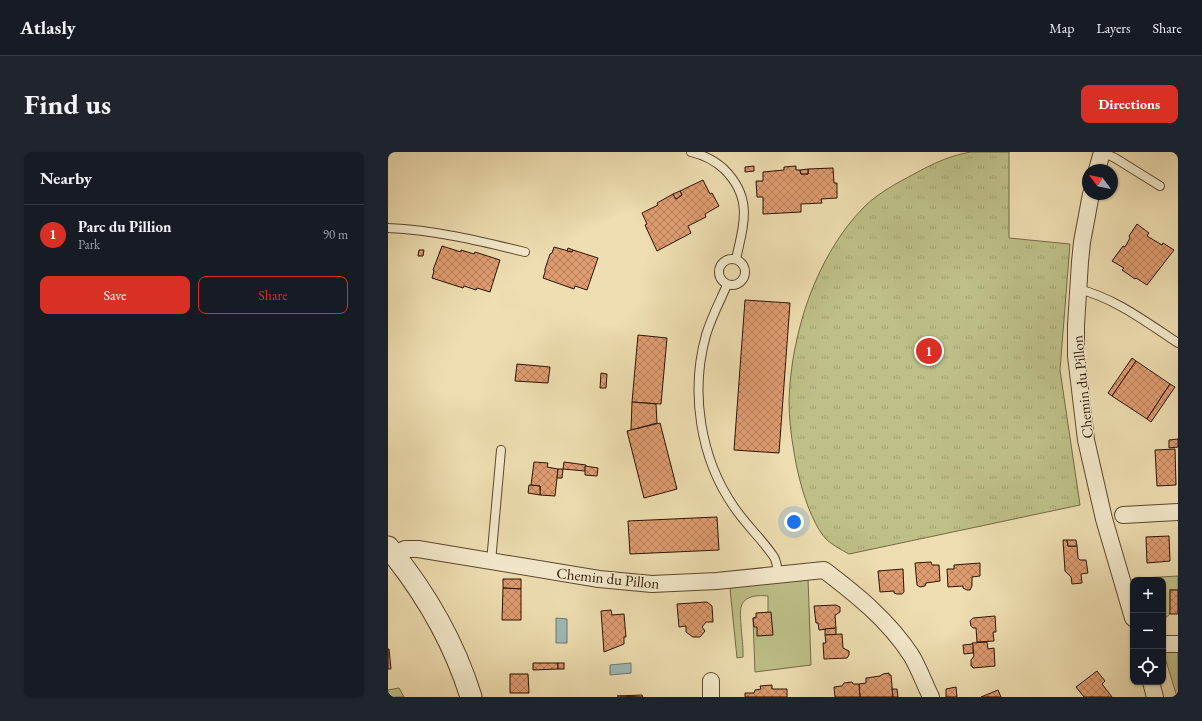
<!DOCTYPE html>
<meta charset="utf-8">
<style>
body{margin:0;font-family:"EB Garamond",serif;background:#20242c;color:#f1f3f6}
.controls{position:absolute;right:12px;bottom:12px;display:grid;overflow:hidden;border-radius:8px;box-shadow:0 1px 3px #0004}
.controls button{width:36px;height:36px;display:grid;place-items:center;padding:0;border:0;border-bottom:1px solid #363941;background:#171b24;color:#f1f3f6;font:20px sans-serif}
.compass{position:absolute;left:694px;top:12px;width:36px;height:36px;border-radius:50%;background:#171b24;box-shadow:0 1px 3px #0004;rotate:302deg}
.you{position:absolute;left:406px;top:370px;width:14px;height:14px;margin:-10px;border:3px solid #fff;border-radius:50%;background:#1a73e8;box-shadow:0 0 0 6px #1a73e833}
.badge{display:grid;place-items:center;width:26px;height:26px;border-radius:50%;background:#d93025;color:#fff;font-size:13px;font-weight:700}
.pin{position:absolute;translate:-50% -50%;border:2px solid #fff;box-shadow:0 1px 4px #0006}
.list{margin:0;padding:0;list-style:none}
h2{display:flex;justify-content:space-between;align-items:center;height:52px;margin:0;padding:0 16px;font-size:17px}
h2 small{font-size:13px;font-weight:400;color:#9ea1a6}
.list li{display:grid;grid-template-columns:26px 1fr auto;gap:12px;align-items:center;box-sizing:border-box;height:60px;padding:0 16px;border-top:1px solid #363941}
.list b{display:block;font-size:15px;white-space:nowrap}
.list p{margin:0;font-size:13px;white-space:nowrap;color:#9ea1a6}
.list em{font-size:13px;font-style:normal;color:#9ea1a6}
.actions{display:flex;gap:8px;padding:12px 16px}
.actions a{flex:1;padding:9px 0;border:1px solid #d93025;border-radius:8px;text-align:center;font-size:14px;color:#d93025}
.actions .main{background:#d93025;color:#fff}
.icon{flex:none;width:22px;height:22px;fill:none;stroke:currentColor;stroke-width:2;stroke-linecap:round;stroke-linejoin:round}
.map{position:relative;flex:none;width:790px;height:545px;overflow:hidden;border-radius:8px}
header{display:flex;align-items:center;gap:24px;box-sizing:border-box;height:56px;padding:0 20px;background:#171b24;border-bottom:1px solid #363941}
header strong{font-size:19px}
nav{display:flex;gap:22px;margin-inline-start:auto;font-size:14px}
.intro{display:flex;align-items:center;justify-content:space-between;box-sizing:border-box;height:96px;padding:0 24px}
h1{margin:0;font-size:28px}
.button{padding:10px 18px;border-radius:8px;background:#d93025;color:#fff;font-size:14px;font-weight:700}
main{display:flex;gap:24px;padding:0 24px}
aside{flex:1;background:#171b24;border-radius:8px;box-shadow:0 1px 3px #0004}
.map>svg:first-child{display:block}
.grass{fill:url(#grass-tufts);stroke:#746a44}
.garden{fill:#bec088;stroke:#746a44}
.water{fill:#9fb9b7;stroke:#70776e}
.building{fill:url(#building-cross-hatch);stroke:#2a1300}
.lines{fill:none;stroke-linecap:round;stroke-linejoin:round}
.service-casing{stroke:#5b462c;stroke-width:10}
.minor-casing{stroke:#5b462c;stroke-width:18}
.tertiary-casing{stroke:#5b462c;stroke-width:23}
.service{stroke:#f4eacc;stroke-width:8}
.minor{stroke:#f4eacc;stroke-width:16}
.tertiary{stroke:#f4eacc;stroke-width:21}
.labels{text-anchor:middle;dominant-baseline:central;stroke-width:3;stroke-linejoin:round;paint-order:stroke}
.street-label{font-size:15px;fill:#2a1300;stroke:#f4eacc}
</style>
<header>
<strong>Atlasly</strong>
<nav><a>Map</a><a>Layers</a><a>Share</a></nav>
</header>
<div class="intro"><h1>Find us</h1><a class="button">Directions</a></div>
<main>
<aside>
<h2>Nearby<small></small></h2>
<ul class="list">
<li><span class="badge">1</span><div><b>Parc du Pillion</b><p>Park</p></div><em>90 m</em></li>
</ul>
<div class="actions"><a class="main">Save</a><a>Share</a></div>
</aside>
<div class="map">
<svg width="790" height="545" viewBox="0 0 790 545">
<defs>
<pattern id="grass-tufts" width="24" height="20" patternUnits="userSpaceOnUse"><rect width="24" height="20" fill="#bec088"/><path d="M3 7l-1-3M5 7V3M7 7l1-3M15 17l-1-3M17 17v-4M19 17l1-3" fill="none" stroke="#a3a474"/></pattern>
<pattern id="building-cross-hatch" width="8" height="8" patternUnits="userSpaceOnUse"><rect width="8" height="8" fill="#df9c71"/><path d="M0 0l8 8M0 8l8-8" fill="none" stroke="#b57e5a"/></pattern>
</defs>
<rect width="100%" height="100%" fill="#eedeb1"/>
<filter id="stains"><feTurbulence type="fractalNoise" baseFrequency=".005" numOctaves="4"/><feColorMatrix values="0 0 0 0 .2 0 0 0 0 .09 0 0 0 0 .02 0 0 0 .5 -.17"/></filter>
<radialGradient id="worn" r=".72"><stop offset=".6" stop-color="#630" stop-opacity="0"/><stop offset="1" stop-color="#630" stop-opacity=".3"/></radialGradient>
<path class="grass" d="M583,0H621V86L682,92L672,218L692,353L461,402C454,398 444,393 438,387C421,368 410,326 406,300C403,283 401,266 401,249C403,181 428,104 476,55C490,41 509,31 526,22C544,12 563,3 583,0Z"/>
<g class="garden">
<polygon points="790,424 790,438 782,438 782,462 775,468 775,428 755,428 755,426"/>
<path d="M420,426L423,513L367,520L365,466L380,460V444C371,443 356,443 353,455C351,462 355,490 355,500V505L349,506L342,437L345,435Z"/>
<polygon points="790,496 790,545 789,545 775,499"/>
<polygon points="11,536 16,545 0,545 0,538"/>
</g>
<g class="water">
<polygon points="168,466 179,467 179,491 168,491"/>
<polygon points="243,511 243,521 222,523 222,513"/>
</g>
<g class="building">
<polygon points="366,14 366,19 357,20 357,15"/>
<polygon points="408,14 408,18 412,18 413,22 420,22 420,17 445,16 446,31 449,31 449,46 433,47 434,51 413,52 413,60 375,62 375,45 369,45 368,29 375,29 375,20 396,18 396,15"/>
<polygon points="420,17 420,22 413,22 412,18"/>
<polygon points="315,28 322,42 324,41 331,54 317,62 318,65 300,74 303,81 269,99 257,73 259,72 254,61 270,53 269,51 285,42 288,47 294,43 292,39"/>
<polygon points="292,39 294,43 288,47 285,42"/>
<polygon points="749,72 761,81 759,84 774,93 775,91 786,98 759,133 748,126 747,127 734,118 736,116 724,109 735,94 737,95 742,86 741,84"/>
<polygon points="54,94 73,100 73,98 86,102 87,100 112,108 102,140 89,136 88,138 76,134 75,136 44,126 46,119 45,118"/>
<polygon points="166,95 184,100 185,98 210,106 199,138 187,134 186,137 155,126 157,120 157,117 162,102 164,101"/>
<polygon points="180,96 185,98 184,100 179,99"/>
<polygon points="31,98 36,98 35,104 30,104"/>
<polygon points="357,148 402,151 391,301 346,298"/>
<polygon points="250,183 279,186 273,252 244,250"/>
<polygon points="744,206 748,209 724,244 720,241"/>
<polygon points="748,209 782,232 759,267 724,244"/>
<polygon points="129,212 162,215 160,231 127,229"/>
<polygon points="213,221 219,222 218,236 212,236"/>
<polygon points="782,232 787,235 763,270 759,267"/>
<polygon points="244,250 268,252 269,271 243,278"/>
<polygon points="272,271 289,337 256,346 239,279"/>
<polygon points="790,287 790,295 781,296 781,288"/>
<polygon points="787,297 788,333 769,334 767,298"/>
<polygon points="146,310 160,311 159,315 170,317 167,344 152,343 152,334 143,333"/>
<polygon points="176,310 198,313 197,319 175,317"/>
<polygon points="197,314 210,316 209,324 197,323"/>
<polygon points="170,317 175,317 174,326 169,326"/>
<polygon points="141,333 152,334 152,343 140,341"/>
<polygon points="329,365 331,398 242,402 240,369"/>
<polygon points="781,384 782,409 759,411 758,385"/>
<polygon points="675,388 679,388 680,394 689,394 690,406 692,408 698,408 700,421 693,422 694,431 684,432 683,425 677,419"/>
<polygon points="679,388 688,388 689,394 680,394"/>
<polygon points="543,410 544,413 551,413 552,429 538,431 537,434 532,435 529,433 527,411"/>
<polygon points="592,411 592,424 584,425 584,434 582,438 579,438 575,436 575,434 560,435 559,417 566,417 566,413"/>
<polygon points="515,417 516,440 514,442 509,442 506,441 506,439 492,440 490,419"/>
<polygon points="115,427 133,427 133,437 115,436"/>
<polygon points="115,436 133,437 133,468 114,468"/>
<rect x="782" y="438" width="8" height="24"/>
<polygon points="319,450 324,454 325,470 318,470 314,475 317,479 312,485 305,485 298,480 298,474 291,475 289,452"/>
<polygon points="448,453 452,455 452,460 449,462 447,463 448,476 431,478 430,471 428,471 426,454"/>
<polygon points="223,458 224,463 236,462 238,485 236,485 236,492 216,500 213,459"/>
<polygon points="383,460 385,483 369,484 369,475 366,475 365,466 368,466 368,461"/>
<polygon points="607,464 608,480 605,480 606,489 589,490 588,476 585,476 583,474 582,469 585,466"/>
<polygon points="448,476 448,483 437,483 437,477"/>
<polygon points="454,482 455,496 461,499 461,503 459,506 436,507 435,491 438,491 437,483"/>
<polygon points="599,490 600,497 606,496 607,514 585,516 584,514 583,514 583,508 586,504 584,491"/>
<polygon points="585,492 585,501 576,502 575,493"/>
<polygon points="0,497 1,497 3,517 0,517"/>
<polygon points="145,511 170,511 170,517 145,518"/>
<rect x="170" y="511" width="6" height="6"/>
<polygon points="709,519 717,529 714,532 724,545 696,545 688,535"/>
<polygon points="501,521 501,523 503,523 505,545 472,545 471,532 478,531 478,526 492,524 495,522"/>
<polygon points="122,522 140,522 141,541 122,541"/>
<polygon points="464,530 465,532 471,532 472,545 447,545 446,535 454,534 456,531"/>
<polygon points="384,533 384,537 399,537 399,545 357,545 357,541 366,541 367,538 373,537 372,534"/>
<polygon points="568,535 569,545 558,545 558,537"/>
<polygon points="504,537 509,537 510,545 505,545"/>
<polygon points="610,538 613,545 593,545"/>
<polygon points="254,543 255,545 229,544"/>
</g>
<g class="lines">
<defs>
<g id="service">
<path d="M303,0C316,3 326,8 336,17C365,46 356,71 348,107"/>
<polyline points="714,0 727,6 772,34"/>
<path d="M0,76C47,78 92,89 137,100"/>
<circle cx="344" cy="120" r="13"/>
<path d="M339,133C332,149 323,166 318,183C302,240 312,306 346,355C358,373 374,387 386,405C389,410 389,417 391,423"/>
<path d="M690,137C727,146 758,170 790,191"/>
<polyline points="103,410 113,298"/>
</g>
<g id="minor">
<polyline points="709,18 714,0"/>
<polyline points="703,42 694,90 692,110 688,173 688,204 698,288 716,367 745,466"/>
<polyline points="735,363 790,360"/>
<path d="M6,402L17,397H30L211,427L264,432L329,429L436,418C469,443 500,468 523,503C531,516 536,531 543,545"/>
<polyline points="775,492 790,492"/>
<polyline points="323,529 323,545"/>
<polyline points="763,530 767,545"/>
</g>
<path id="tertiary" d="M0,395C37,440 66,490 83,545"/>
</defs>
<use href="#service" class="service-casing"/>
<use href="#minor" class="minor-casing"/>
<use href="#tertiary" class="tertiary-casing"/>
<use href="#service" class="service"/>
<use href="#minor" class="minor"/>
<use href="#tertiary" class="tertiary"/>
</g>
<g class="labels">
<g class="street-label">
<text transform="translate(694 235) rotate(-96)">Chemin du Pillon</text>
<text transform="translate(220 426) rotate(6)">Chemin du Pillon</text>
</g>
</g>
<rect width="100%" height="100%" filter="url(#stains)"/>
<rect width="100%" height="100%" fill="url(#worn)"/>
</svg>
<div class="controls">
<button>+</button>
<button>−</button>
<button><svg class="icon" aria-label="locate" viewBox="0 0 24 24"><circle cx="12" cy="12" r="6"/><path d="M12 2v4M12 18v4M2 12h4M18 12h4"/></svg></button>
</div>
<svg class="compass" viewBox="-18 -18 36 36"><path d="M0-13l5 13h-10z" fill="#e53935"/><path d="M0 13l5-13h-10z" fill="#9ea1a6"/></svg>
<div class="you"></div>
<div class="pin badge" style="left:541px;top:199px">1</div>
</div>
</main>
